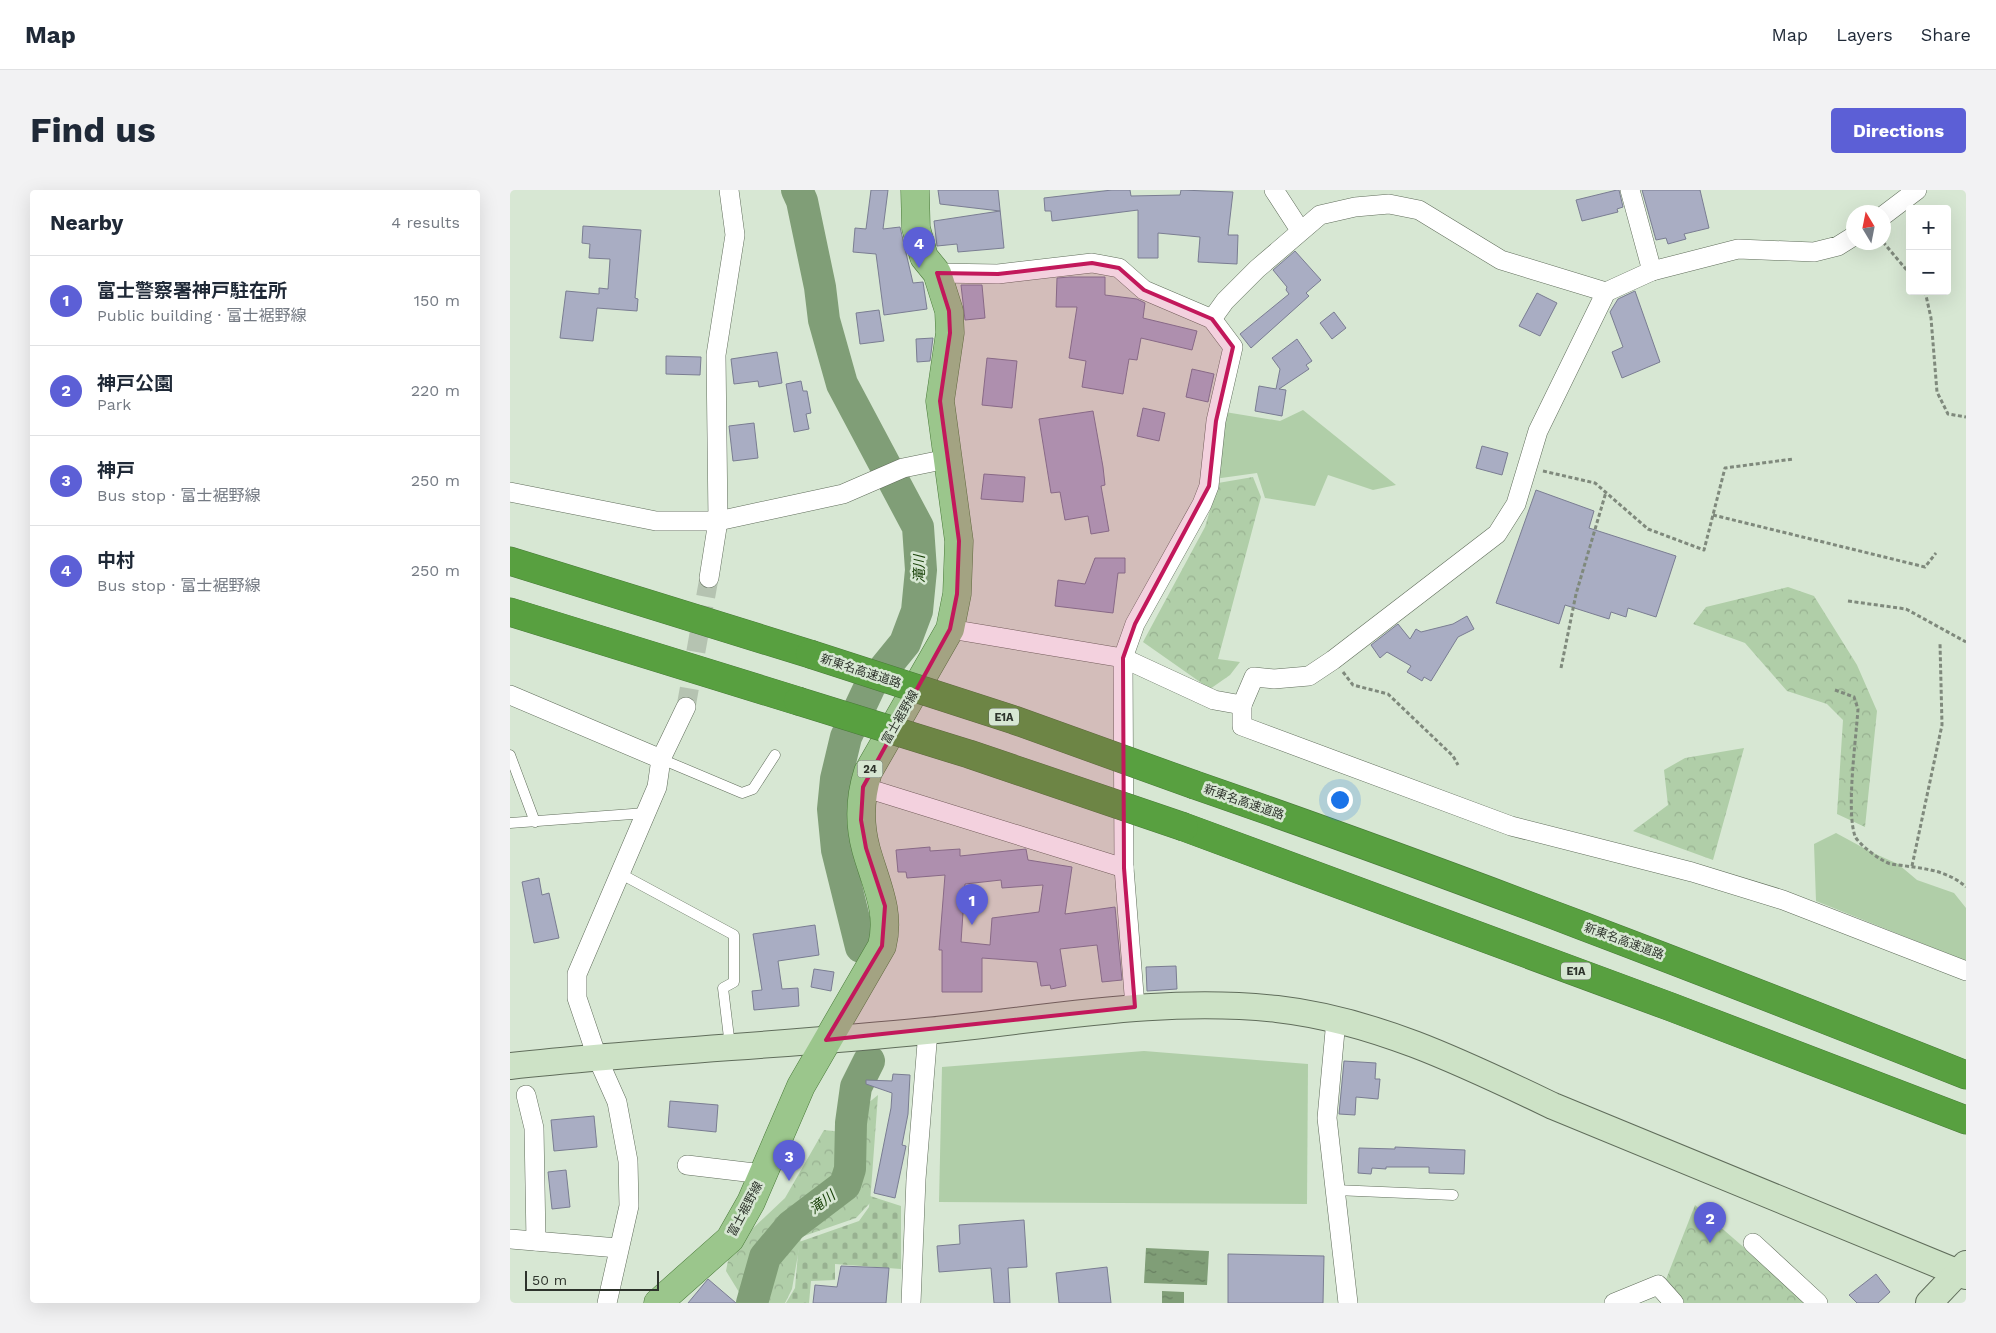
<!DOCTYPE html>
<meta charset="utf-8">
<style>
body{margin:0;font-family:"Work Sans","Noto Sans JP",sans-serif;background:#f2f2f3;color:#1f2937}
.controls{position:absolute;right:15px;top:15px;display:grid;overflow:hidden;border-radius:5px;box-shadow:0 5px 20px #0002}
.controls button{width:45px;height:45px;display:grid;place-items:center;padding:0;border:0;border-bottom:1px solid #e0e1e3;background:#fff;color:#1f2937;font:25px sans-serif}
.compass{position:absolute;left:1336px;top:15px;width:45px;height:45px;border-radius:50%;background:#fff;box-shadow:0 5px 20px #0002;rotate:350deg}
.scale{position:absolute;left:15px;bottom:12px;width:134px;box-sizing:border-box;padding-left:5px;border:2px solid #2d332b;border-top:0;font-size:14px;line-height:18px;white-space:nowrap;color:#2d332b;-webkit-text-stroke:4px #d7e7d3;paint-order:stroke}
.you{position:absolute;left:829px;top:609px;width:18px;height:18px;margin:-12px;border:4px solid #fff;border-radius:50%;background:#1a73e8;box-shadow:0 0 0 8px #1a73e833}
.badge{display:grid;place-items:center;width:32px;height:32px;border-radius:50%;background:#5c5fd6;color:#fff;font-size:16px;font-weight:700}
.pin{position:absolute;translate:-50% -41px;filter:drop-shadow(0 1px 2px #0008)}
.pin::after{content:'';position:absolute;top:26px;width:18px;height:15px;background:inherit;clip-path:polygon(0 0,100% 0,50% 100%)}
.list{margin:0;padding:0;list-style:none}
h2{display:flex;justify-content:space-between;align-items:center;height:65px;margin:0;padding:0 20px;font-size:21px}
h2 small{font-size:16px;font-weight:400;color:#747a83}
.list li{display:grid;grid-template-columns:32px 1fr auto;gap:15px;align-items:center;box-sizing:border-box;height:90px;padding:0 20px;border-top:1px solid #e0e1e3}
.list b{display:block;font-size:19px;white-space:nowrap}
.list p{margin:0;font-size:16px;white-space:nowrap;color:#747a83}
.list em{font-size:16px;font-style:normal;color:#747a83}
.map{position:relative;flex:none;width:1456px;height:1113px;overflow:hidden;border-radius:5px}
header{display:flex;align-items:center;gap:30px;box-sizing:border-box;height:70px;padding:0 25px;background:#fff;border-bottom:1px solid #e0e1e3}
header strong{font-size:24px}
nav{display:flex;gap:28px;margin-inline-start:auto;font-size:18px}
.intro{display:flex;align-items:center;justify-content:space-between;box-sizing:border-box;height:120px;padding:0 30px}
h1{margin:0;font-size:35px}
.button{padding:12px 22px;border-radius:5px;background:#5c5fd6;color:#fff;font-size:18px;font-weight:700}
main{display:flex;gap:30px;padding:0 30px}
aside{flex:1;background:#fff;border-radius:5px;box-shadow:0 5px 20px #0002}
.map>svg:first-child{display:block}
.grass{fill:#b0cea8}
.forest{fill:url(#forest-crowns)}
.cemetery{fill:url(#cemetery-stones)}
.water{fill:url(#water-ripples)}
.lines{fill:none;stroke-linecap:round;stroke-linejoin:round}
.river{stroke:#809e77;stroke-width:32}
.building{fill:#a9adc3;stroke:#7a7d92;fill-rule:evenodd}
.street-tunnel{stroke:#b5c3b1;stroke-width:19;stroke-dasharray:19 9;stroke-linecap:butt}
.lane-casing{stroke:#606d5b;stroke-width:11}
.street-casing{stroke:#606d5b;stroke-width:20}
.secondary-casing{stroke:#606d5b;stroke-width:28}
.primary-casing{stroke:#497a39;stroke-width:29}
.highway-casing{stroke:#497a39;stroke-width:29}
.path{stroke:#7f897c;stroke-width:3;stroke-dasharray:4 2.5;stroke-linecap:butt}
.lane{stroke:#fff;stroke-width:10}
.street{stroke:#fff;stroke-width:19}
.secondary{stroke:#cde2c6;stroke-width:26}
.primary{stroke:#9bc68c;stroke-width:28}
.highway{stroke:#58a040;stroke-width:28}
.highway-bridge-casing{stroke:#497a39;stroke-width:29;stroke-linecap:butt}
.highway-bridge{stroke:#58a040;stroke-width:28}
.marked{fill:#c2185b;fill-opacity:0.2;stroke:#c2185b;stroke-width:4;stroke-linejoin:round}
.labels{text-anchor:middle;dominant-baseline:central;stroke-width:5;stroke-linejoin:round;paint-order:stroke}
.shield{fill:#d7e7d3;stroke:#60695d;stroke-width:1}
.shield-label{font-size:11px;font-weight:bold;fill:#2d332b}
.street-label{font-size:12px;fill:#2d332b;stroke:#d7e7d3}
.water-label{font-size:14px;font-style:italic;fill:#174006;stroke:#d7e7d3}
</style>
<header>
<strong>Map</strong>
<nav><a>Map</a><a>Layers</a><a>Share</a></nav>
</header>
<div class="intro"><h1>Find us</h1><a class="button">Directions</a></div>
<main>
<aside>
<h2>Nearby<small>4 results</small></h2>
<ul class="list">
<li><span class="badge">1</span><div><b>富士警察署神戸駐在所</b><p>Public building · 富士裾野線</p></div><em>150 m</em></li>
<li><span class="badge">2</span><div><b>神戸公園</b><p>Park</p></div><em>220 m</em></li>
<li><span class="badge">3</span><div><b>神戸</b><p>Bus stop · 富士裾野線</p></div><em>250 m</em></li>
<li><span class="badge">4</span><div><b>中村</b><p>Bus stop · 富士裾野線</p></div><em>250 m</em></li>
</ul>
</aside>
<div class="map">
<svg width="1456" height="1113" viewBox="0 0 1456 1113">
<defs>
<pattern id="forest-crowns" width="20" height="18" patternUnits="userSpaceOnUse" patternTransform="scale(1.25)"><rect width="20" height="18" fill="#b0cea8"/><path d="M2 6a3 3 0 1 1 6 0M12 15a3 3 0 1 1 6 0" fill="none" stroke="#98b191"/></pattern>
<pattern id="cemetery-stones" width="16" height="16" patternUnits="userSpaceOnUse" patternTransform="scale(1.25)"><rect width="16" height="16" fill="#b0cea8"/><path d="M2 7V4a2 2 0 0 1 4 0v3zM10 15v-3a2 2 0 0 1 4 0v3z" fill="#98b191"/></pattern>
<pattern id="water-ripples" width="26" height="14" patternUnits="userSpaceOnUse" patternTransform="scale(1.25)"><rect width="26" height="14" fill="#809e77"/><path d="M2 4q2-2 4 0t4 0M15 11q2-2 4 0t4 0" fill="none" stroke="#698162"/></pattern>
</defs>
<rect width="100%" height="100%" fill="#d7e7d3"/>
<g class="grass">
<polygon points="793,220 886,295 863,300 818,285 805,316 755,308 747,283 704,289 709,221 770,231"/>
<polygon points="1326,643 1361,662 1388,674 1407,690 1444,703 1456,718 1456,771 1306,711 1304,654"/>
<polygon points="634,861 798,874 797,1014 429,1012 432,877"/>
</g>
<g class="forest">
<polygon points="743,287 751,307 708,469 730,472 720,485 700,499 633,452 695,337 708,293"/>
<polygon points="1278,397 1304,406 1347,475 1367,521 1355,637 1327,624 1333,530 1317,514 1277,501 1235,453 1183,434 1196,417"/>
<polygon points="1234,558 1203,670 1123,641 1158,615 1154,580 1175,568"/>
<polygon points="368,905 360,1013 346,1028 291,1047 282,1099 275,1113 231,1113 232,1107 216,1081 220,1060 275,1008 314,940 342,943 357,914"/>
<polygon points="1185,1015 1298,1113 1173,1113 1155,1092"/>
</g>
<polygon class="cemetery" points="360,1006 391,1016 391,1079 325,1074 325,1090 301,1091 299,1113 276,1113 285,1098 289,1052 349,1031 359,1017"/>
<g class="water">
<polygon points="636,1058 699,1061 697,1095 634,1093"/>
<polygon points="652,1101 674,1102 674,1113 652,1113"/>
</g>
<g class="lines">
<g class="river">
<polyline points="287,0 292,11 310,97 314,130 332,194 408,337 411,380 407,421 395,453 360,496 336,547 326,589 323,619 327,660 351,757"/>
<polyline points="242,1113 255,1067 281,1036 335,995 340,979 341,933 346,897 359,871"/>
</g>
</g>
<g class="building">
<polygon points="361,0 378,0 373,39 390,37 403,93 413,92 417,119 374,125 366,64 343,62 345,38 356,39"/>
<polygon points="428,0 488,0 494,58 448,62 447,54 427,56 424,31 490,21 430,14"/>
<polygon points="602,0 620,0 621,6 670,5 671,0 723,2 718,45 728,45 727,74 688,72 690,47 648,43 648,68 628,68 628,20 542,31 541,21 535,21 534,8"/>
<polygon points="1107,0 1109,0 1113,17 1107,19 1108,22 1072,31 1066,10"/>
<polygon points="1132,0 1190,0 1199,38 1174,44 1176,49 1158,54 1156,48 1146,50"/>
<polygon points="73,36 131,40 125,108 128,109 127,121 87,118 83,151 50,148 56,101 89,104 89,98 98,99 100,69 79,68 80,54 72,53"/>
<polygon points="785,61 811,90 796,103 799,106 741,158 730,144 779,104 776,100 777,97 763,80"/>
<polygon points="560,87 595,87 595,105 627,109 635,113 633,128 687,141 682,160 631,148 627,170 619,169 613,204 572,197 576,171 559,168 567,117 546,117 547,88"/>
<polygon points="451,95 472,95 475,128 455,130"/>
<polygon points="1125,101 1150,172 1112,188 1102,162 1113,157 1100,122 1108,109"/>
<polygon points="1027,103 1047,113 1030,146 1009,136"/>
<polygon points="369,120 374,151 350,154 346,123"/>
<polygon points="824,122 836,138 822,149 810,133"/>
<polygon points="423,148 420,171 407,172 406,149"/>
<polygon points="787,149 802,171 796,175 799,179 769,199 776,200 772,226 745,221 749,196 766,199 770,179 762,168"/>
<polygon points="267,162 272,193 249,197 248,191 224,194 221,169"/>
<polygon points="156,166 191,167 190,185 156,184"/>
<polygon points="477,168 507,171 502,218 472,215"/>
<polygon points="682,179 704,184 698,212 676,207"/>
<polygon points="291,191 293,201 297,201 301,223 296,224 299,239 284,242 276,194"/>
<polygon points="633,218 655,223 649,251 627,246"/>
<polygon points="583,221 593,277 595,295 591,296 599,341 581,344 578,326 555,330 550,302 541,303 529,229"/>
<polygon points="244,233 248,268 223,271 219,236"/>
<polygon points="972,256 998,263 992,285 966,278"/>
<polygon points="474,284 515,287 513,312 471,309"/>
<polygon points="1026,300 1084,321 1079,338 1166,366 1146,427 1118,418 1116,427 1101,422 1099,429 1055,415 1049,434 986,413"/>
<polygon points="585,368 615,368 615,383 608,383 603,423 545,416 548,390 575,394"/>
<polygon points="957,426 964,439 948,447 921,491 914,487 912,491 897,482 901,476 877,462 870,468 861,455 888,434 900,449 906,439 911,442 943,434"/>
<path d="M420,657V661L450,659V666L516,659L518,670L562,677L555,724L605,717L612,790L592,792L587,755L550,759L556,796L541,799L540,795L531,796L527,772L472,768V802H432V760H429L435,685L397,688L396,682H388L386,660ZM491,690L492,698L533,695L529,722L482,728L480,755L451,752L455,694Z"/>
<polygon points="29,688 32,705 39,703 49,748 24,753 12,692"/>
<polygon points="305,735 309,765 268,771 272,799 288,798 289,816 244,820 242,801 252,800 243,744"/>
<polygon points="666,776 667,799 637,801 636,777"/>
<polygon points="304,779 324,782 321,801 301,797"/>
<polygon points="834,871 866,873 865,889 870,889 868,909 846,907 845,925 829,924"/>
<polygon points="383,884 400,885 398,924 392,955 396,956 385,1008 364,1003 381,918 382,903 356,894 356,890 382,891"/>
<polygon points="160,911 208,915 206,942 158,937"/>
<polygon points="84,926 87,957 44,961 41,930"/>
<polygon points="885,957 955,960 954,984 919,983 919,977 876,977 876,979 862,978 861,984 848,983 849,958 885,959"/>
<polygon points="56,980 60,1017 42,1019 38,982"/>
<polygon points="514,1030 517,1077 498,1078 500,1113 484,1113 481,1078 429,1082 427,1056 450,1054 449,1035"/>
<polygon points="718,1064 814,1066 813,1113 718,1113"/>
<polygon points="331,1076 379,1078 376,1113 303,1113 305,1095 327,1097"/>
<polygon points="597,1077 601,1113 549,1113 546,1083"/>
<polygon points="1366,1084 1380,1102 1368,1113 1347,1113 1339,1105"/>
<polygon points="198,1089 226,1113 178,1113"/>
</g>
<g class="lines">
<polyline class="street-tunnel" points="176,517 199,388"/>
<defs>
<g id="lane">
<polyline points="0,565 25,632"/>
<polyline points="151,569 232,603 243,599 265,565"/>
<polyline points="0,633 136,623"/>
<polyline points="111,684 224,745 224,792 213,798 220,856"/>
<polyline points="825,1000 943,1005"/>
</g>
<g id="street">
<polyline points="764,0 790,40"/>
<polyline points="1120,0 1142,81"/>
<polyline points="1374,25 1407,0"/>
<polyline points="427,83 488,84 582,73 609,78 634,100 702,129 715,111 747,79 810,25 845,17 879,14 909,20 991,70 1096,102"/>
<polyline points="0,302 146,331 208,331 333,304 393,278 437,269"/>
<polyline points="199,388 208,331 206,165 225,45 219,0"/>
<polyline points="440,439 613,468 704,510 732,515 744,487 764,489 799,486 823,470 987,344 1006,314 1028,241 1096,102 1142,81 1228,59 1304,62 1328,56 1344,46"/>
<polyline points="0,505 151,569"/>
<polyline points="732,515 732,536 1001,636 1182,682 1273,710 1456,781"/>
<polyline points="353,597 614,678"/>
<polyline points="625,817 614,678 613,468 625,434 692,314 699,296 706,231 723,157 702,129"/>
<polyline points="826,830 817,928 838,1113"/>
<polyline points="16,905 24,938 26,1051"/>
<polyline points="177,975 253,984"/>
<polyline points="0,1049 108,1058"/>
<polyline points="1243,1053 1308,1113"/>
<polyline points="97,1113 119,1016 118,971 107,912 87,867 67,808 67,784 147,597 151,569 176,517"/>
<polyline points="401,1113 406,989 418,841"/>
<polyline points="1104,1113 1148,1095 1164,1113"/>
</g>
<g id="secondary">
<path d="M0,876C138,861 277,855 416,841C533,830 649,806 767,819C865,830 955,874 1043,916L1456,1086"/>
<polyline points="1419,1113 1456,1074"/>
</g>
<path id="primary" d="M148,1113L220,1049L241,1012L291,896L372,756C381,721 365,692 356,659C349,633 350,607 358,582L440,439L447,404L449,351L430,211L440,143L439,121L427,83L414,67L406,38L405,0"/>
<g id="highway">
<polyline points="0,371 300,464"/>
<polyline points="0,422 288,511"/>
<path d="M685,595C945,685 1201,784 1456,885"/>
<polyline points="674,637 1161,817 1456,930"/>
</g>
</defs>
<use href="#lane" class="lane-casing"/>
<use href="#street" class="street-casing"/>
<use href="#secondary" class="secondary-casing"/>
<use href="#primary" class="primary-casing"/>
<use href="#highway" class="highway-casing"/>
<g class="path">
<polyline points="1373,52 1400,84"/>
<polyline points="1415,101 1421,128 1427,202 1438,224 1456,227"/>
<polyline points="1033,281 1085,293 1138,339 1194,360 1215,278 1283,269"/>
<polyline points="1203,325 1415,377 1426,363"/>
<polyline points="1338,411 1396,419 1456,452"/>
<polyline points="1051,478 1066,404 1096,302"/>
<polyline points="833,482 843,495 878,504 943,566 948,575"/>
<path d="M1325,500L1344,507L1348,519C1346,549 1336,621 1345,646C1348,654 1372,672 1381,674C1407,678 1435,678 1456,697"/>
<polyline points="1402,676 1432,535 1430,453"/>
</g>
<use href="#lane" class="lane"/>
<use href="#street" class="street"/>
<use href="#secondary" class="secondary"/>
<use href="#primary" class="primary"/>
<use href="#highway" class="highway"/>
<defs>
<g id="highway-bridge">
<polyline points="300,464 504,530 685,595"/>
<polyline points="288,511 459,564 674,637"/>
</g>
</defs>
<use href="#highway-bridge" class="highway-bridge-casing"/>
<use href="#highway-bridge" class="highway-bridge"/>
</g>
<path class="marked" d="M582,73L609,78L634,100L702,129L723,157L706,231L699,296L625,434L613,468L614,678L625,817L316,850L372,756L375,716L356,658L351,630L353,597L440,439L447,404L449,351L430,211L440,143L439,121L427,83L488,84Z"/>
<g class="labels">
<g class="shield">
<rect x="479" y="518.5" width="30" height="17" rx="4"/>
<rect x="347.5" y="570.5" width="25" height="17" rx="4"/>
<rect x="1051" y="772.5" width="30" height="17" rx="4"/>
</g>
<g class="shield-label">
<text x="494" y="527">E1A</text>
<text x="360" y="579">24</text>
<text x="1066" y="781">E1A</text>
</g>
<g class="street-label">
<text transform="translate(351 481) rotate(18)">新東名高速道路</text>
<text transform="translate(390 527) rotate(-60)">富士裾野線</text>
<text transform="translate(734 612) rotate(19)">新東名高速道路</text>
<text transform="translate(1114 751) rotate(20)">新東名高速道路</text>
<text transform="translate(235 1019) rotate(-62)">富士裾野線</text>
</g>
<g class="water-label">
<text transform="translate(409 379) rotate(-90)">滝川</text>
<text transform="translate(312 1012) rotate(-37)">滝川</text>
</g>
</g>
</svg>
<div class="controls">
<button>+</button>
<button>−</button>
</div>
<svg class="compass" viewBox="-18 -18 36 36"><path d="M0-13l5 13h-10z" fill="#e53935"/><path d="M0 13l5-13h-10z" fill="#747a83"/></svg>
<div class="scale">50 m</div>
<div class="you"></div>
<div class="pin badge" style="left:462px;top:735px">1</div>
<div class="pin badge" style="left:1200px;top:1053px">2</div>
<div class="pin badge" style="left:279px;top:991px">3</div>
<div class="pin badge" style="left:409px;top:78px">4</div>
</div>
</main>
